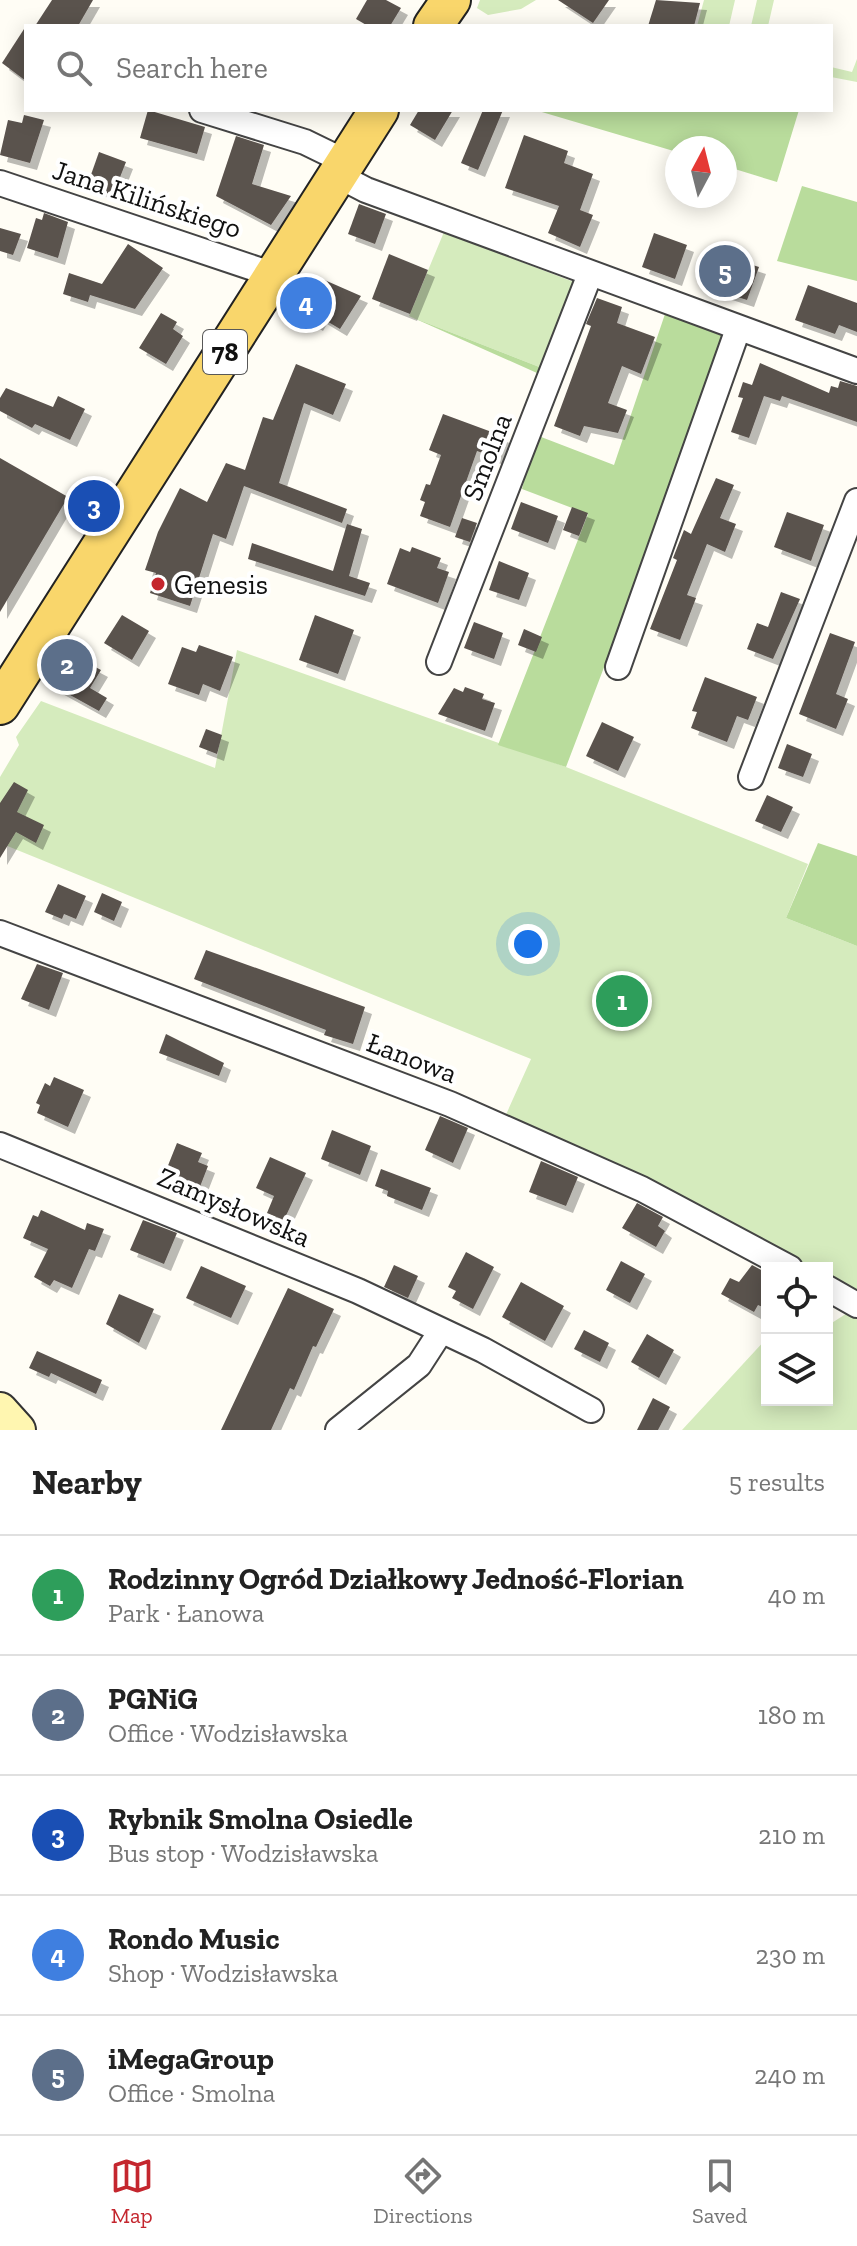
<!DOCTYPE html>
<meta charset="utf-8">
<style>
body{margin:0;font-family:"Zilla Slab",serif;background:#f6f6f6;color:#222}
.controls{position:absolute;right:24px;bottom:24px;display:grid;overflow:hidden;border-radius:0px;box-shadow:0 4px 20px #0003}
.controls button{width:72px;height:72px;display:grid;place-items:center;padding:0;border:0;border-bottom:2px solid #e0e0e0;background:#fff;color:#222;font:40px sans-serif}
.compass{position:absolute;left:665px;top:136px;width:72px;height:72px;border-radius:50%;background:#fff;box-shadow:0 4px 20px #0003;rotate:7deg}
.you{position:absolute;left:528px;top:944px;width:28px;height:28px;margin:-20px;border:6px solid #fff;border-radius:50%;background:#1a73e8;box-shadow:0 0 0 12px #1a73e833}
.badge{display:grid;place-items:center;width:52px;height:52px;border-radius:50%;background:#c4262e;color:#fff;font-size:26px;font-weight:700}
.pin{position:absolute;translate:-50% -50%;border:4px solid #fff;box-shadow:0 2px 8px #0006}
.list{margin:0;padding:0;list-style:none}
h2{display:flex;justify-content:space-between;align-items:center;height:104px;margin:0;padding:0 32px;font-size:34px}
h2 small{font-size:26px;font-weight:400;color:#767676}
.list li{display:grid;grid-template-columns:52px 1fr auto;gap:24px;align-items:center;box-sizing:border-box;height:120px;padding:0 32px;border-top:2px solid #e0e0e0}
.list b{display:block;font-size:30px;white-space:nowrap}
.list p{margin:0;font-size:26px;white-space:nowrap;color:#767676}
.list em{font-size:26px;font-style:normal;color:#767676}
.icon{flex:none;width:44px;height:44px;fill:none;stroke:currentColor;stroke-width:2;stroke-linecap:round;stroke-linejoin:round}
.map{position:relative;flex:none;width:857px;height:1430px;overflow:hidden}
.search{position:absolute;background:#fff;box-shadow:0 4px 20px #0003;left:24px;right:24px;top:24px;height:88px;display:flex;align-items:center;gap:20px;box-sizing:border-box;padding:0 28px;border-radius:0px;color:#767676;font-size:30px}
.sheet{height:704px;background:#fff}
nav{display:flex;justify-content:space-around;align-items:center;box-sizing:border-box;height:112px;border-top:2px solid #e0e0e0;background:#fff;font-size:22px;color:#767676}
nav a{display:grid;justify-items:center;gap:4px}
nav .on{color:#c4262e}
.map>svg:first-child{display:block}
.green{fill:#d5ebbd}
.forest{fill:#b9dc9c}
.building{fill:#5a524d;filter:url(#shadow)}
.lines{fill:none;stroke-linecap:round;stroke-linejoin:round}
.street-casing{stroke:#444;stroke-width:28}
.secondary-casing{stroke:#333;stroke-width:38}
.primary-casing{stroke:#222;stroke-width:42}
.street{stroke:#fff;stroke-width:24}
.secondary{stroke:#fff6b0;stroke-width:34}
.primary{stroke:#f9d66b;stroke-width:38}
.poi-dot{fill:#c4262e;stroke:#fff;stroke-width:3}
.labels{text-anchor:middle;dominant-baseline:central;stroke-width:8;stroke-linejoin:round;paint-order:stroke}
.shield{fill:#fff;stroke:#585858;stroke-width:2}
.shield-label{font-size:26px;font-weight:bold;fill:#111}
.street-label{font-size:28px;fill:#111;stroke:#fff}
.poi-label{font-size:28px;fill:#111;stroke:#fff;text-anchor:start}
</style>
<div class="map">
<svg width="857" height="1430" viewBox="0 0 857 1430">
<defs>
<filter id="shadow"><feDropShadow dx="7" dy="7" stdDeviation="0" flood-color="#0004"/></filter>
</defs>
<rect width="100%" height="100%" fill="#fffdf5"/>
<g class="green">
<polygon points="480,0 536,0 521,9 488,15 477,8"/>
<polygon points="704,0 735,0 729,26 697,26"/>
<polygon points="757,0 774,0 768,26 751,26"/>
<polygon points="857,59 857,82 831,77 831,67 852,72"/>
<polygon points="444,232 579,284 547,370 409,316"/>
<polygon points="237,650 566,767 808,864 786,918 857,946 857,1295 827,1279 827,1268 807,1268 642,1179 504,1119 531,1059 0,843 0,777 19,745 16,737 41,701 215,768"/>
<polygon points="852,1310 857,1313 857,1430 682,1430 767,1338 767,1400 827,1400 827,1326"/>
</g>
<g class="forest">
<polygon points="535,110 799,110 777,182 725,166 725,148 677,148 677,152"/>
<polygon points="802,186 857,202 857,281 777,261"/>
<polygon points="665,314 730,337 566,767 498,745 588,514 522,489 536,435 614,465"/>
<polygon points="409,316 547,370 519,435 537,373"/>
<polygon points="818,843 857,856 857,946 786,918"/>
</g>
<g class="building">
<polygon points="52,0 93,0 78,26 35,26"/>
<polygon points="367,0 386,0 401,8 390,26 368,26 356,19"/>
<polygon points="558,0 609,0 593,23"/>
<polygon points="656,0 700,3 694,26 648,26"/>
<polygon points="26,26 26,81 2,63"/>
<polygon points="148,110 205,127 197,154 140,138"/>
<polygon points="419,110 453,110 435,140 410,125"/>
<polygon points="483,110 503,110 478,170 461,163"/>
<polygon points="24,115 44,120 30,163 0,155 8,120 22,123"/>
<polygon points="524,135 568,151 564,163 593,174 580,210 593,215 580,247 548,233 559,206 505,188"/>
<polygon points="236,136 264,145 252,184 291,196 271,225 216,196"/>
<polygon points="99,152 126,162 113,195 87,186"/>
<polygon points="359,204 386,214 375,244 348,234"/>
<polygon points="44,213 68,222 58,258 27,248 36,218 42,220"/>
<polygon points="0,228 21,234 13,255 0,251"/>
<polygon points="654,233 687,245 675,279 642,267"/>
<polygon points="128,244 163,268 135,309 90,295 88,302 63,294 69,273 102,284"/>
<polygon points="389,254 428,270 410,314 372,299"/>
<polygon points="724,256 759,267 747,300 713,289"/>
<polygon points="313,275 361,296 340,329 320,317 316,324 292,309"/>
<polygon points="808,285 857,303 857,332 839,325 835,334 795,320"/>
<polygon points="597,298 622,307 617,323 655,337 641,374 622,366 608,403 627,410 618,433 584,426 580,436 554,426 591,326 586,324"/>
<polygon points="161,313 177,322 173,329 183,336 166,364 139,348"/>
<polygon points="760,363 829,393 831,386 838,388 840,381 857,386 857,422 782,396 780,401 764,396 749,438 731,432 743,398 738,397 743,382 752,385"/>
<polygon points="296,364 346,384 333,415 304,403 279,483 347,509 342,523 244,486 226,539 213,534 190,606 150,593 156,573 145,570 158,532 180,488 207,502 226,463 245,470 263,417 273,420"/>
<polygon points="6,388 53,407 58,396 85,409 70,440 35,424 32,428 0,411 0,398"/>
<polygon points="443,414 508,438 500,459 477,451 450,527 420,516 425,502 420,500 426,484 430,485 441,455 429,450"/>
<polygon points="0,458 68,497 0,612"/>
<polygon points="716,478 734,485 720,518 736,524 725,552 707,544 687,595 696,598 680,640 650,629 677,560 673,558 684,530 691,534"/>
<polygon points="521,502 558,516 548,543 511,529"/>
<polygon points="572,507 588,513 579,536 563,530"/>
<polygon points="787,512 824,525 811,561 774,547"/>
<polygon points="462,518 477,523 470,542 455,537"/>
<polygon points="347,524 362,529 349,576 370,583 365,596 248,559 252,543 333,571"/>
<polygon points="412,547 441,558 437,568 449,572 438,603 387,584 400,548 410,552"/>
<polygon points="499,561 529,573 519,600 489,590"/>
<polygon points="781,592 800,599 773,659 747,649 757,623 768,627"/>
<polygon points="122,615 149,631 132,660 104,643"/>
<polygon points="315,615 354,630 338,674 299,660"/>
<polygon points="474,622 503,633 494,659 464,648"/>
<polygon points="524,629 542,637 536,652 518,645"/>
<polygon points="830,633 855,642 836,694 848,699 836,729 799,714"/>
<polygon points="199,645 233,657 220,691 203,684 199,695 168,684 182,647 196,652"/>
<polygon points="68,657 79,664 82,660 101,670 90,688 107,698 99,711 52,685"/>
<polygon points="705,677 757,697 748,720 737,716 727,742 691,728 697,712 692,711"/>
<polygon points="465,687 484,694 482,699 495,703 485,731 438,714 454,688 463,692"/>
<polygon points="602,722 634,737 618,771 586,756"/>
<polygon points="206,729 222,735 217,754 199,747"/>
<polygon points="787,744 812,754 803,777 778,768"/>
<polygon points="14,782 28,790 17,812 44,825 36,843 16,832 0,858 0,803"/>
<polygon points="767,795 793,807 781,832 755,821"/>
<polygon points="58,884 86,896 76,919 64,914 62,919 45,912"/>
<polygon points="102,893 122,902 114,921 94,912"/>
<polygon points="206,950 365,1007 353,1044 324,1035 326,1030 194,979"/>
<polygon points="37,964 63,973 49,1010 21,999"/>
<polygon points="166,1034 224,1063 219,1076 159,1053"/>
<polygon points="54,1077 84,1090 68,1127 37,1113 40,1105 36,1103 45,1083 50,1086"/>
<polygon points="440,1116 468,1128 453,1163 425,1150"/>
<polygon points="332,1130 371,1146 360,1175 321,1159"/>
<polygon points="177,1143 202,1153 198,1162 208,1166 196,1197 161,1183"/>
<polygon points="270,1157 306,1173 284,1220 267,1213 274,1196 256,1188"/>
<polygon points="541,1161 578,1177 566,1206 529,1192"/>
<polygon points="381,1169 431,1188 422,1210 387,1196 388,1191 375,1186"/>
<polygon points="637,1203 663,1217 658,1226 665,1231 656,1247 622,1228"/>
<polygon points="41,1210 85,1230 87,1223 104,1229 95,1251 89,1249 72,1288 54,1280 50,1286 34,1277 48,1249 23,1238 33,1215 38,1217"/>
<polygon points="143,1220 177,1233 164,1264 130,1250"/>
<polygon points="466,1252 494,1267 473,1309 452,1298 456,1291 448,1287"/>
<polygon points="621,1261 645,1274 630,1303 606,1290"/>
<polygon points="394,1265 418,1276 408,1298 384,1287"/>
<polygon points="752,1265 767,1273 767,1309 758,1305 754,1312 721,1294 730,1278 739,1282"/>
<polygon points="201,1266 246,1286 231,1318 186,1298"/>
<polygon points="521,1282 564,1306 545,1341 502,1317"/>
<polygon points="288,1288 334,1309 316,1347 313,1346 294,1390 290,1388 271,1430 221,1430"/>
<polygon points="119,1294 154,1309 139,1343 106,1324"/>
<polygon points="584,1330 609,1343 600,1362 574,1349"/>
<polygon points="647,1334 674,1350 659,1378 631,1362"/>
<polygon points="37,1351 102,1380 96,1394 51,1373 49,1377 29,1368"/>
<polygon points="653,1398 670,1407 658,1430 637,1430"/>
</g>
<g class="lines">
<defs>
<g id="street">
<polyline points="202,110 305,142 346,162"/>
<polyline points="337,175 366,190 857,371"/>
<polyline points="0,183 274,275"/>
<polyline points="439,662 590,274"/>
<polyline points="618,667 738,329"/>
<polyline points="751,777 857,501"/>
<polyline points="0,933 450,1104 642,1189 790,1268"/>
<polyline points="0,1145 358,1291 483,1350 591,1410"/>
<polyline points="827,1288 857,1305"/>
<polyline points="338,1430 419,1365 441,1331"/>
</g>
<polyline id="secondary" points="0,1410 18,1430"/>
<g id="primary">
<polyline points="433,26 451,0"/>
<polyline points="0,705 379,110"/>
</g>
</defs>
<use href="#street" class="street-casing"/>
<use href="#secondary" class="secondary-casing"/>
<use href="#primary" class="primary-casing"/>
<use href="#street" class="street"/>
<use href="#secondary" class="secondary"/>
<use href="#primary" class="primary"/>
</g>
<circle class="poi-dot" cx="158" cy="584" r="8"/>
<g class="labels">
<rect class="shield" x="203" y="330" width="44" height="44" rx="6"/>
<g class="shield-label">
<text x="225" y="352">78</text>
</g>
<g class="street-label">
<text transform="translate(147 199) rotate(18)">Jana Kilińskiego</text>
<text transform="translate(487 457) rotate(-69)">Smolna</text>
<text transform="translate(412 1058) rotate(21)">Łanowa</text>
<text transform="translate(234 1207) rotate(23)">Zamysłowska</text>
</g>
<g class="poi-label">
<text x="174" y="584">Genesis</text>
</g>
</g>
</svg>
<div class="controls">
<button><svg class="icon" aria-label="locate" viewBox="0 0 24 24"><circle cx="12" cy="12" r="6"/><path d="M12 2v4M12 18v4M2 12h4M18 12h4"/></svg></button>
<button><svg class="icon" aria-label="layers" viewBox="0 0 24 24"><path d="M12 4l9 5-9 5-9-5zM3 14l9 5 9-5"/></svg></button>
</div>
<svg class="compass" viewBox="-18 -18 36 36"><path d="M0-13l5 13h-10z" fill="#e53935"/><path d="M0 13l5-13h-10z" fill="#767676"/></svg>
<div class="you"></div>
<div class="pin badge" style="left:622px;top:1001px;background:#2e9e5b">1</div>
<div class="pin badge" style="left:67px;top:665px;background:#5c6f8a">2</div>
<div class="pin badge" style="left:94px;top:506px;background:#1a4fb4">3</div>
<div class="pin badge" style="left:306px;top:303px;background:#3f7fe0">4</div>
<div class="pin badge" style="left:725px;top:271px;background:#5c6f8a">5</div>
<div class="search"><svg class="icon" aria-label="search" viewBox="0 0 24 24"><circle cx="10" cy="10" r="6"/><path d="M15 15l6 6"/></svg>Search here</div>
</div>
<section class="sheet">
<h2>Nearby<small>5 results</small></h2>
<ul class="list">
<li><span class="badge" style="background:#2e9e5b">1</span><div><b>Rodzinny Ogród Działkowy Jedność-Florian</b><p>Park · Łanowa</p></div><em>40 m</em></li>
<li><span class="badge" style="background:#5c6f8a">2</span><div><b>PGNiG</b><p>Office · Wodzisławska</p></div><em>180 m</em></li>
<li><span class="badge" style="background:#1a4fb4">3</span><div><b>Rybnik Smolna Osiedle</b><p>Bus stop · Wodzisławska</p></div><em>210 m</em></li>
<li><span class="badge" style="background:#3f7fe0">4</span><div><b>Rondo Music</b><p>Shop · Wodzisławska</p></div><em>230 m</em></li>
<li><span class="badge" style="background:#5c6f8a">5</span><div><b>iMegaGroup</b><p>Office · Smolna</p></div><em>240 m</em></li>
</ul>
</section>
<nav>
<a class="on"><svg class="icon" aria-label="map" viewBox="0 0 24 24"><path d="M3 6l6-2 6 2 6-2v14l-6 2-6-2-6 2zM9 4v14M15 6v14"/></svg>Map</a>
<a><svg class="icon" aria-label="directions" viewBox="0 0 24 24"><path d="M12 3l9 9-9 9-9-9zM9 14v-3h6M13 9l2 2-2 2"/></svg>Directions</a>
<a><svg class="icon" aria-label="saved" viewBox="0 0 24 24"><path d="M7 4h10v16l-5-4-5 4z"/></svg>Saved</a>
</nav>
